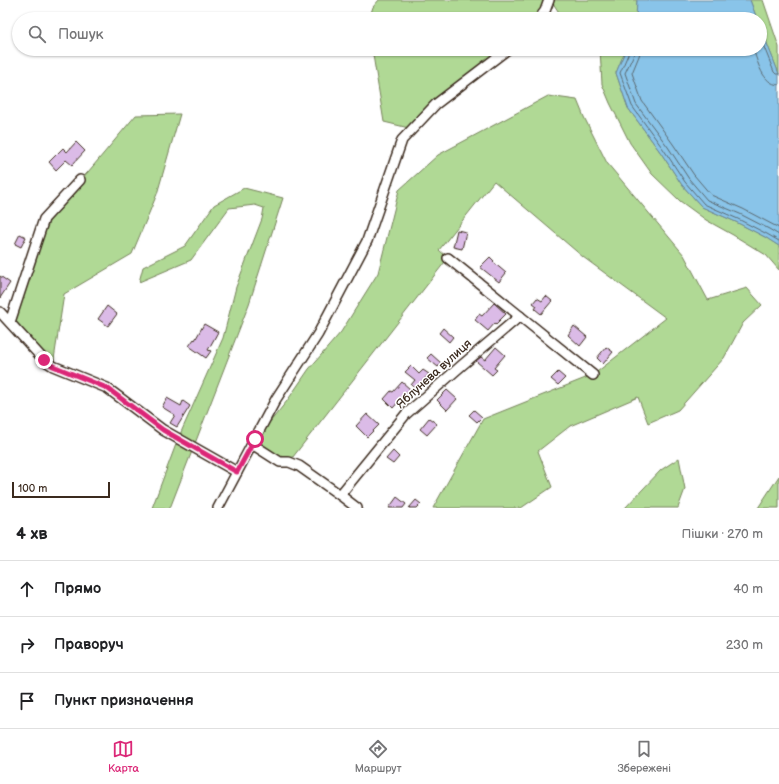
<!DOCTYPE html>
<html lang="uk">
<meta charset="utf-8">
<style>
body{margin:0;font-family:"Balsamiq Sans",sans-serif;background:#f2f2f2;color:#202124}
.scale{position:absolute;left:12px;bottom:10px;width:98px;box-sizing:border-box;padding-left:4px;border:2px solid #3b2a1e;border-top:0;font-size:11px;line-height:14px;white-space:nowrap;color:#3b2a1e;-webkit-text-stroke:3px #fff;paint-order:stroke}
.stop{position:absolute;width:12px;height:12px;margin:-9px;border:3px solid #db2777;border-radius:50%;background:#fff}
.stop.end{background:#db2777;border-color:#fff;box-shadow:0 1px 4px #0008}
.list{margin:0;padding:0;list-style:none}
h2{display:flex;justify-content:space-between;align-items:center;height:52px;margin:0;padding:0 16px;font-size:17px}
h2 small{font-size:13px;font-weight:400;color:#757577}
.list li{display:grid;grid-template-columns:26px 1fr auto;gap:12px;align-items:center;box-sizing:border-box;height:56px;padding:0 16px;border-top:1px solid #e0e0e0}
.list b{display:block;font-size:15px;white-space:nowrap}
.list em{font-size:13px;font-style:normal;color:#757577}
.icon{flex:none;width:22px;height:22px;fill:none;stroke:currentColor;stroke-width:2;stroke-linecap:round;stroke-linejoin:round}
.map{position:relative;flex:none;width:779px;height:508px;overflow:hidden}
.search{position:absolute;background:#fff;box-shadow:0 1px 3px #0004;left:12px;right:12px;top:12px;height:44px;display:flex;align-items:center;gap:10px;box-sizing:border-box;padding:0 14px;border-radius:22px;color:#757577;font-size:15px}
.sheet{height:220px;background:#fff}
nav{display:flex;justify-content:space-around;align-items:center;box-sizing:border-box;height:56px;border-top:1px solid #e0e0e0;background:#fff;font-size:11px;color:#757577}
nav a{display:grid;justify-items:center;gap:2px}
nav .on{color:#db2777}
.map>svg:first-child{display:block}
.green{fill:#b0d995;stroke:#76825a}
.water{fill:#89c4e9;stroke:#6a8698}
.lines{fill:none;stroke-linecap:round;stroke-linejoin:round}
.shore{stroke:#5a686f;stroke-width:1}
.building{fill:#dbbbe7;stroke:#3b2a1e}
.minor-casing{stroke:#3b2a1e;stroke-width:12}
.minor{stroke:#fff;stroke-width:9}
.route{stroke:#db2777;stroke-width:5}
.labels{text-anchor:middle;dominant-baseline:central;stroke-width:3;stroke-linejoin:round;paint-order:stroke}
.street-label{font-size:12px;fill:#3b2a1e;stroke:#fff}
</style>
<div class="map">
<svg width="779" height="508" viewBox="0 0 779 508">
<rect width="100%" height="100%" fill="#fff"/>
<filter id="ink" filterUnits="userSpaceOnUse"><feTurbulence type="fractalNoise" baseFrequency=".025" numOctaves="2"/><feDisplacementMap in="SourceGraphic" scale="8" xChannelSelector="R" yChannelSelector="G"/><feConvolveMatrix kernelMatrix="1 2 1 2 8 2 1 2 1" color-interpolation-filters="sRGB"/></filter>
<g filter="url(#ink)">
<g class="green">
<polygon points="379,0 549,0 539,19 369,19 373,7"/>
<polygon points="551,0 637,0 636,19 568,19 560,14"/>
<polygon points="750,0 763,0 779,47 779,74 760,26 760,19 757,19"/>
<polygon points="372,49 508,49 413,129 384,122"/>
<polygon points="600,49 626,49 616,73 628,108 661,153 682,185 702,207 736,222 765,237 779,246 779,270 766,255 733,235 706,220 680,201 652,174 630,143 610,103 602,84"/>
<polygon points="548,96 577,100 584,117 607,163 684,255 708,300 747,288 762,305 743,323 724,358 678,410 648,423 638,397 570,426 538,451 552,487 521,508 433,508 483,419 593,375 666,318 583,257 494,181 439,250 448,258 289,462 252,444 287,401 309,369 341,332 378,273 399,190 438,155 483,131"/>
<polygon points="180,114 157,194 132,254 64,294 53,366 10,322 44,219 88,172 136,115"/>
<polygon points="244,188 283,198 249,304 170,508 152,508 178,439 223,338 236,287 262,219 264,208 255,205 229,208 191,260 139,282 143,267 185,246 214,205"/>
<polygon points="679,458 685,489 678,508 625,508 661,470"/>
<polygon points="779,476 779,508 758,508"/>
</g>
<g class="water">
<polygon points="637,0 750,0 757,19 636,19"/>
<polygon points="760,26 779,74 779,246 765,237 736,222 702,207 682,185 661,153 628,108 616,73 626,49 760,49"/>
</g>
<g class="lines">
<g class="shore">
<polyline points="760,37 774,72 776,74 779,74"/>
<polyline points="629,49 629,52 620,73 632,106 664,150 685,182 704,204 738,219 767,234 779,241"/>
<polyline points="635,49 634,54 625,73 636,104 668,147 689,179 707,200 740,214 769,229 779,235"/>
<polyline points="641,49 639,56 632,73 642,101 673,144 694,175 711,195 743,209 779,228"/>
<path d="M753,49C758,62 762,84 779,85"/>
</g>
</g>
<g class="building">
<polygon points="76,142 85,151 72,165 66,160 56,170 49,162 63,148 67,152"/>
<polygon points="457,230 466,232 462,249 453,247"/>
<polygon points="20,234 26,237 21,247 15,244"/>
<polygon points="490,257 494,261 493,262 506,273 499,282 480,267"/>
<polygon points="0,276 10,283 0,298"/>
<polygon points="546,296 552,301 541,314 535,309 537,306 533,303 537,298 542,301"/>
<polygon points="494,303 506,314 496,324 495,323 488,331 475,320 479,314 482,316"/>
<polygon points="107,306 117,314 108,326 98,319"/>
<polygon points="204,324 218,332 208,350 211,351 206,358 189,346 194,339 195,340"/>
<polygon points="574,326 587,337 580,346 568,335"/>
<polygon points="443,328 453,337 449,342 439,333"/>
<polygon points="496,347 505,355 494,368 497,370 492,375 476,361 481,357 485,360"/>
<polygon points="606,347 613,352 603,364 597,358"/>
<polygon points="431,354 441,363 438,367 427,358"/>
<polygon points="411,366 419,374 423,370 429,374 419,385 416,389 411,385 415,380 405,372"/>
<polygon points="558,372 565,378 558,385 551,379"/>
<polygon points="402,382 410,389 393,408 384,399 391,391 393,392"/>
<polygon points="447,390 457,399 447,410 437,400"/>
<polygon points="167,398 181,406 183,401 190,406 177,427 170,423 175,415 162,407"/>
<polygon points="474,410 482,417 477,422 469,415"/>
<polygon points="367,414 379,425 367,437 356,426"/>
<polygon points="429,418 437,424 427,435 420,429"/>
<polygon points="393,451 399,457 393,464 386,459"/>
<polygon points="397,497 406,504 403,508 389,508"/>
<polygon points="416,500 421,504 417,508 409,508"/>
</g>
<g class="lines">
<defs>
<g id="minor">
<polyline points="539,19 545,11 549,0"/>
<polyline points="448,258 593,375"/>
<polyline points="0,312 44,360 53,366 107,388 163,430 237,472"/>
<polyline points="10,322 44,219 80,180"/>
<polyline points="252,444 280,462 289,462 299,466 340,495 357,508"/>
<polyline points="340,495 406,414 461,366 520,316"/>
<polyline points="218,508 276,399 318,334 367,241 402,140 436,104 508,49"/>
</g>
</defs>
<use href="#minor" class="minor-casing"/>
<use href="#minor" class="minor"/>
</g>
</g>
<g class="lines" filter="url(#ink)">
<polyline class="route" points="44,360 53,366 107,388 163,430 237,472 255,439"/>
</g>
<g class="labels">
<g class="street-label">
<text transform="translate(434 374) rotate(-42)">Яблунева вулиця</text>
</g>
</g>
</svg>
<div class="scale">100 m</div>
<div class="stop" style="left:255px;top:439px"></div>
<div class="stop end" style="left:44px;top:360px"></div>
<div class="search"><svg class="icon" aria-label="search" viewBox="0 0 24 24"><circle cx="10" cy="10" r="6"/><path d="M15 15l6 6"/></svg>Пошук</div>
</div>
<section class="sheet">
<h2>4 хв<small>Пішки · 270 m</small></h2>
<ul class="list">
<li><svg class="icon" aria-label="ahead" viewBox="0 0 24 24"><path d="M12 20V5M6 11l6-6 6 6"/></svg><div><b>Прямо</b></div><em>40 m</em></li>
<li><svg class="icon" aria-label="right" viewBox="0 0 24 24"><path d="M7 20v-9h11M14 6l5 5-5 5"/></svg><div><b>Праворуч</b></div><em>230 m</em></li>
<li><svg class="icon" aria-label="arrive" viewBox="0 0 24 24"><path d="M6 21V4h12l-3 4 3 4H6"/></svg><div><b>Пункт призначення</b></div></li>
</ul>
</section>
<nav>
<a class="on"><svg class="icon" aria-label="map" viewBox="0 0 24 24"><path d="M3 6l6-2 6 2 6-2v14l-6 2-6-2-6 2zM9 4v14M15 6v14"/></svg>Карта</a>
<a><svg class="icon" aria-label="directions" viewBox="0 0 24 24"><path d="M12 3l9 9-9 9-9-9zM9 14v-3h6M13 9l2 2-2 2"/></svg>Маршрут</a>
<a><svg class="icon" aria-label="saved" viewBox="0 0 24 24"><path d="M7 4h10v16l-5-4-5 4z"/></svg>Збережені</a>
</nav>
